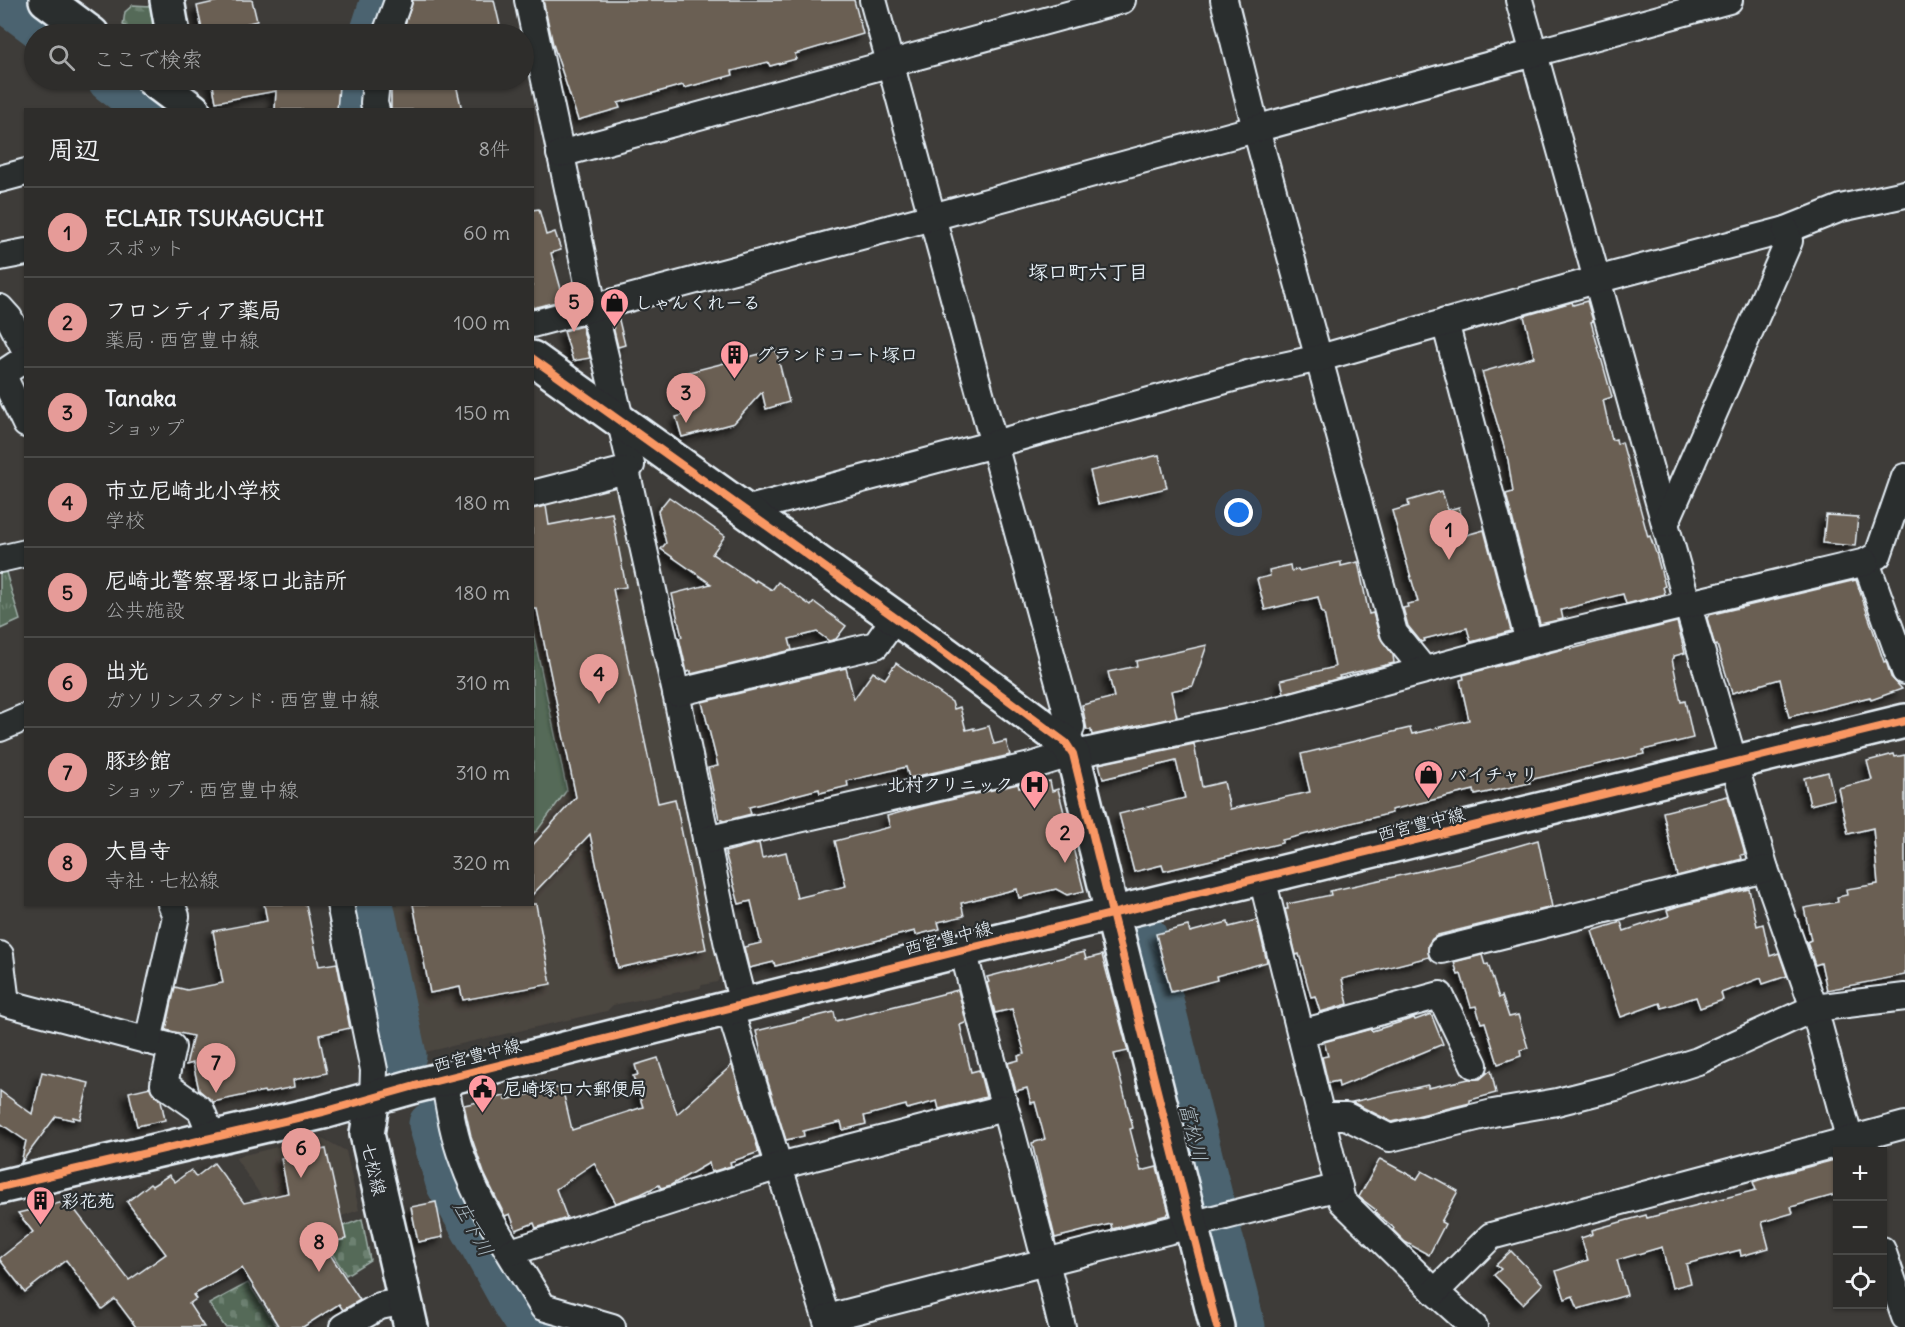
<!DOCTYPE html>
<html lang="ja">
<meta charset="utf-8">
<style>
body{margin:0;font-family:Delius,"Klee One",sans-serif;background:#3a3937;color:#f1f3f6}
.controls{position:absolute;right:18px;bottom:18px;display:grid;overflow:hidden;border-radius:0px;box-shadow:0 2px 4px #0004}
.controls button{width:54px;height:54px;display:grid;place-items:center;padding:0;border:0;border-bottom:2px solid #494947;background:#2e2d2b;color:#f1f3f6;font:30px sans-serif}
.you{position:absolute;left:1239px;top:513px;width:21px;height:21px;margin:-15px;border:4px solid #fff;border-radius:50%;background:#1a73e8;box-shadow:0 0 0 9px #1a73e833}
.badge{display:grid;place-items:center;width:39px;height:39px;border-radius:50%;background:#e69b98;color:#111;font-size:20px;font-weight:700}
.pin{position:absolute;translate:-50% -50px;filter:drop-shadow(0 2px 3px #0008)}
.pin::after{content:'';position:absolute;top:32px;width:21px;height:18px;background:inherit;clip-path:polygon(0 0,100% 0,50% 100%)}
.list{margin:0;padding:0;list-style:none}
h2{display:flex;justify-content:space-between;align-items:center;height:78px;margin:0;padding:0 24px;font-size:26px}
h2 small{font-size:20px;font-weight:400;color:#a7a8a9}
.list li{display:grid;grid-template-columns:39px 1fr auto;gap:18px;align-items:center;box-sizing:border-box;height:90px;padding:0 24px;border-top:2px solid #494947}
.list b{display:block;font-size:22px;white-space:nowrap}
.list p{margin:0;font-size:20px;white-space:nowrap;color:#a7a8a9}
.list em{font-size:20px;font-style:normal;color:#a7a8a9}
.icon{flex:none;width:33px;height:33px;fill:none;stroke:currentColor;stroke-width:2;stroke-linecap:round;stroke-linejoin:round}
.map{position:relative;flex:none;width:1905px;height:1327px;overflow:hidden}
.search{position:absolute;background:#2e2d2b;box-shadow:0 2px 4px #0004;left:24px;top:24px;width:510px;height:66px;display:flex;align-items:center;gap:15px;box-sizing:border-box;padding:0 21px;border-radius:33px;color:#a7a8a9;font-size:22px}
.panel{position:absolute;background:#2e2d2b;box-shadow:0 2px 4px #0004;left:24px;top:108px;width:510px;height:798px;border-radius:0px}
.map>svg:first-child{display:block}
.built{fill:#4c4640}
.grass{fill:url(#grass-tufts);stroke:#9eaea8;stroke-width:1.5}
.forest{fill:url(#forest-firs);stroke:#9eaea8;stroke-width:1.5}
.cemetery{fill:url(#cemetery-stones);stroke:#9eaea8;stroke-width:1.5}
.garden{fill:#556b58;stroke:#9eaea8;stroke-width:1.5}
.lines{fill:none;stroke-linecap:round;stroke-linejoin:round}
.river{stroke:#4c6470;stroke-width:45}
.building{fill:#6b5f52;stroke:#e8f1f8;stroke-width:1.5;filter:url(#shadow)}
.minor-casing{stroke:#e8f1f8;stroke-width:30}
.tertiary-casing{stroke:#e8f1f8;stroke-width:38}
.secondary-casing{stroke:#e8f1f8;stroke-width:38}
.minor{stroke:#2a2d2e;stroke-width:26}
.tertiary{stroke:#2a2d2e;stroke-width:33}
.secondary{stroke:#2a2d2e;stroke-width:33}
.cycleway-casing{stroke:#2a2d2e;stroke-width:11}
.cycleway{stroke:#f99763;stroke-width:8}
.labels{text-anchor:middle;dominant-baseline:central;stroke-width:4.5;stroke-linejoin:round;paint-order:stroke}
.poi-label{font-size:18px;font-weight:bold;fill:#e8f1f8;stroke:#2a2d2e;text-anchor:start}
.street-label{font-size:18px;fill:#e8f1f8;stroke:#2a2d2e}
.neighbourhood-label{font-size:20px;font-weight:bold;fill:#e8f1f8;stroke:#2a2d2e}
.water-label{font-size:20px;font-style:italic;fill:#aab9c2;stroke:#2a2d2e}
</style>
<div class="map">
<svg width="1905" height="1327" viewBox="0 0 1905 1327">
<defs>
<pattern id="grass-tufts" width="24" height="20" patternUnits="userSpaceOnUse" patternTransform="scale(1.5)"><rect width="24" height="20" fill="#556b58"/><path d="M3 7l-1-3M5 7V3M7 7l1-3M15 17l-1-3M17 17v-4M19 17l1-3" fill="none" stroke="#6d8171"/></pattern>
<pattern id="forest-firs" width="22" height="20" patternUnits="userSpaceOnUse" patternTransform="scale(1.5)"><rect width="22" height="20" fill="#556b58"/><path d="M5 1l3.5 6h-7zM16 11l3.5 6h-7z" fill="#6d8171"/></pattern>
<pattern id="cemetery-stones" width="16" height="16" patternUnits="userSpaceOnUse" patternTransform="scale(1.5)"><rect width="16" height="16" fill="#556b58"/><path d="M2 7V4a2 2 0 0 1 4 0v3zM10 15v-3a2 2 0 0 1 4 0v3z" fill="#6d8171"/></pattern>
<filter id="shadow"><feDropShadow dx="-5.5" dy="5.5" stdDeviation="3" flood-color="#0009"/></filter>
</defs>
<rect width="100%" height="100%" fill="#3e3c39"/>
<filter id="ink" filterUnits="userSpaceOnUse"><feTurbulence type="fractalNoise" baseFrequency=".0167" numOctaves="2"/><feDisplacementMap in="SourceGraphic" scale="12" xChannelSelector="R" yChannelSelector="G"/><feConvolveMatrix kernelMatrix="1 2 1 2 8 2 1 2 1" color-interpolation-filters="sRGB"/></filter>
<g filter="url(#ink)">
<g class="built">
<polygon points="609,481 621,488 723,973 717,982 702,985 700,988 613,1005 607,1011 417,1054 404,1017 383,905 532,904 533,503"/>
<polygon points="320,1137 346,1151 359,1210 333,1219 290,1239 235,1157"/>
</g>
<polygon class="grass" points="5,569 20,620 0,629 0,571"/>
<polygon class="forest" points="133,5 150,6 155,29 149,34 140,34 123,25 125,12"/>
<g class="cemetery">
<polygon points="362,1219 370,1260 346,1275 320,1235"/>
<polygon points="248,1283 277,1327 225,1327 209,1304"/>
</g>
<polygon class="garden" points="532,627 567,790 537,831 533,833"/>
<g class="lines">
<g class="river">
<polyline points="4,0 50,34"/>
<polyline points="372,34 383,0"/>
<polyline points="110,80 150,110"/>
<polyline points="358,80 358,110"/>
<polyline points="371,904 404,1055"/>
<polyline points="1145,937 1243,1327"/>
<polyline points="431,1124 448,1183 517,1307 530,1327"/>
</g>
</g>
<g class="building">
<polygon points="223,0 252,0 257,21 236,26 238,34 203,34 197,6"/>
<polygon points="413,0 494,0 502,34 404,34 403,30"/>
<polygon points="543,0 854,0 863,34 795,54 796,59 770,66 768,62 732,71 733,75 684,88 683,85 618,103 620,108 578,120 553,44"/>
<polygon points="212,80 282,80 282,84 339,86 337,110 275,110 276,91 216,102"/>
<polygon points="391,80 455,80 462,110 391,110"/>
<polygon points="539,209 546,235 555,232 561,250 551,253 564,300 532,308 532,210"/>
<polygon points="1587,301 1593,321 1591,322 1612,397 1603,400 1612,440 1616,439 1617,444 1622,442 1648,537 1650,536 1656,553 1665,586 1663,587 1665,594 1626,604 1623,594 1561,610 1563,619 1540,624 1506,494 1513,492 1508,460 1482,372 1534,357 1524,316 1572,302 1573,305"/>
<polygon points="618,316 625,345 618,347 611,318"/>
<polygon points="582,326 590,358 573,361 564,331"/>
<polygon points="776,350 789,402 766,409 762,392 734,423 682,437 676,417 695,412 685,373"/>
<polygon points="1159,455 1167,488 1098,504 1090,471"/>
<polygon points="1442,491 1448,510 1459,507 1466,535 1484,530 1511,631 1471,642 1467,628 1424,639 1425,641 1421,642 1408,626 1403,608 1408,607 1407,604 1418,602 1392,511 1409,506 1408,501"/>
<polygon points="669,497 725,536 712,554 755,582 756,580 772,590 778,582 811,606 814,602 846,626 836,639 829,641 817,632 789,639 792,650 691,674 691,671 687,672 679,638 682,637 672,594 711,584 661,549 666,543 658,511"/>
<polygon points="546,506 549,525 612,513 626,587 613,589 645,742 658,803 675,799 706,949 618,968 590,834 532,895 532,846 576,797 537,609 532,609 532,509"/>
<polygon points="1826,515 1858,517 1855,546 1823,543"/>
<polygon points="1341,562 1341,566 1358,562 1369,614 1373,613 1380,637 1393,655 1394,663 1339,676 1340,678 1284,693 1281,680 1335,667 1324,613 1322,613 1318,597 1265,610 1257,579 1270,576 1269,570 1290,565 1291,571 1298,569 1299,571"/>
<polygon points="1856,580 1884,662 1886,661 1891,677 1902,689 1871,700 1870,697 1789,717 1780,679 1732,693 1717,645 1715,646 1707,618 1709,615"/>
<polygon points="1677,622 1685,653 1674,656 1674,658 1672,659 1681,702 1685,701 1693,738 1643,750 1644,754 1529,780 1530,783 1475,795 1474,790 1391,810 1392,813 1282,840 1282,843 1228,856 1164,871 1162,865 1134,872 1119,814 1185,798 1176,761 1103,779 1099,764 1194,744 1202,787 1224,782 1230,809 1310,792 1301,754 1410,728 1412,734 1469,720 1460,680 1464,679 1463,675 1533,657 1571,647 1571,649"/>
<polygon points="1207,645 1193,686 1171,691 1177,717 1092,735 1091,730 1087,730 1082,705 1114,697 1108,672 1137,666 1136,661"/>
<polygon points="896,663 952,702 954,709 960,707 966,730 974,728 974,730 989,726 994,744 1006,741 1010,755 909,778 906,767 847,781 848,786 820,793 819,789 749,807 751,814 724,821 719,819 708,768 718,766 702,702 846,668 854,699 873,672 885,679"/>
<polygon points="1894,754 1895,757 1905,755 1905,975 1827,990 1821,963 1815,965 1807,942 1811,940 1804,908 1838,902 1837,897 1847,895 1846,889 1878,884 1873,828 1848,834 1838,788 1872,780 1867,761"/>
<polygon points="1828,772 1834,799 1810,805 1804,778"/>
<polygon points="1050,781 1052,791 1058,789 1084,891 1067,895 1056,889 1019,898 1017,889 961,903 964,916 938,922 940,929 916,935 915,931 775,966 774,962 749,968 744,947 761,943 751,901 739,904 725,852 759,843 762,858 786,852 797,898 846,886 835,841 890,827 887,816 916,808 1018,784 1019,788"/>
<polygon points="1728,796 1745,854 1741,855 1742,859 1677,876 1663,812"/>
<polygon points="1538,840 1552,907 1438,935 1432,939 1428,945 1429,957 1342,979 1348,1004 1320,1012 1315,996 1311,997 1299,954 1296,955 1285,909 1288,909 1287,904 1331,895 1330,891 1465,861"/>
<polygon points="1749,889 1757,926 1763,924 1770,956 1779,953 1787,976 1763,984 1761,978 1721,993 1723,1000 1700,1008 1696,997 1662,1008 1660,1003 1621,1017 1592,931 1621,922 1624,931 1669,916 1667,910 1676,907"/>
<polygon points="264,904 306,904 319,966 337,963 350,1028 319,1035 327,1073 293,1080 294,1087 265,1093 264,1091 213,1102 199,1090 193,1063 186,1065 193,1036 166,1030 175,987 187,990 223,983 213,931 267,921"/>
<polygon points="413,904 536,904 551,984 463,1000 460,987 430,993"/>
<polygon points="1257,920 1267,962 1216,976 1217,980 1171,992 1156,934 1188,926 1190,932 1228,922 1229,927"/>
<polygon points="1084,952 1086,959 1102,955 1128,1051 1114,1054 1133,1128 1130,1129 1141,1171 1157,1167 1169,1212 1167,1215 1144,1221 1112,1229 1111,1224 1055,1238 1032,1143 1045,1139 1035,1102 1031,1103 1027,1088 1016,1091 1008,1063 1019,1060 1018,1056 1025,1054 1012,1009 995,1013 987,983 989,982 987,977"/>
<polygon points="1482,955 1485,965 1488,964 1499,998 1502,996 1509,1017 1518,1015 1528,1048 1520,1050 1521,1056 1498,1064 1485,1022 1481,1023 1476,1006 1471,1007 1461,974 1458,975 1454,962"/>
<polygon points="958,990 966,1021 965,1023 960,1025 971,1072 979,1070 986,1097 939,1109 937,1101 907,1109 906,1105 864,1116 866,1124 843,1130 841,1122 803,1131 804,1136 786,1140 768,1082 756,1031 834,1012 836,1021"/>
<polygon points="1431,1014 1443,1044 1339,1087 1338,1081 1328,1083 1322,1057 1328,1056 1324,1042 1371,1029 1372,1031 1414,1018 1415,1020"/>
<polygon points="658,1058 677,1114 732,1065 759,1152 730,1162 731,1166 711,1172 709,1163 671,1185 661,1188 659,1185 641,1194 616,1203 594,1163 556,1189 567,1218 536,1228 534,1223 516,1230 510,1214 505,1216 484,1173 471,1136 464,1105 505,1096 505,1100 562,1087 572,1130 643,1107 633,1076 638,1075 635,1065"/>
<polygon points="1491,1070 1496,1093 1470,1100 1470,1103 1392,1122 1352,1102 1428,1085 1428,1088 1469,1079 1480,1079"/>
<polygon points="42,1072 89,1083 80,1119 73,1117 73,1120 56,1116 21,1163 26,1141 0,1123 0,1091 32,1114"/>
<polygon points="150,1087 155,1096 161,1100 165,1120 137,1126 129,1092"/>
<polygon points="326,1149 346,1239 323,1244 360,1300 343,1310 339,1304 303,1327 279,1327 242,1268 193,1295 196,1299 189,1304 204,1327 136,1327 115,1299 102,1309 66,1260 25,1292 0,1260 0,1258 33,1232 18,1213 68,1201 129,1280 166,1254 127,1202 150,1184 152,1186 169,1175 175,1182 191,1170 196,1177 214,1163 244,1203 288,1193 281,1158"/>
<polygon points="1380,1159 1417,1179 1422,1171 1458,1191 1441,1222 1445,1224 1429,1255 1405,1242 1393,1230 1394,1228 1375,1212 1376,1210 1359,1197"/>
<polygon points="1838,1159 1838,1194 1791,1207 1793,1213 1762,1222 1769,1248 1741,1256 1740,1250 1686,1264 1691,1283 1672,1288 1662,1247 1617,1260 1627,1295 1578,1309 1573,1296 1565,1299 1556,1271 1588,1260 1581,1238 1593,1234 1592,1230 1646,1215 1647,1218 1756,1190 1753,1182 1762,1179"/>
<polygon points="436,1202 443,1237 418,1242 411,1207"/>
<polygon points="1511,1251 1543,1284 1523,1304 1494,1275 1501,1269 1496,1265"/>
</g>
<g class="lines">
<defs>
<g id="minor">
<polyline points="528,0 593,306 631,465 626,470 532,494"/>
<polyline points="873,0 1071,727 1066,743"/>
<polyline points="1224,0 1256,129 1394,633 1424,670"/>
<polyline points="1519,0 1688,606 1765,869 1814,1008 1853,1152"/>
<polyline points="386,34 398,1"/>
<polyline points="376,110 374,103 376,80"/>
<polyline points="560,154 1122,0"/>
<polyline points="0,179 26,172"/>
<polyline points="0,257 26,252"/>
<polyline points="0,308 9,318 26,351"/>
<polyline points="1445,322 1529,642"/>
<polyline points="532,324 932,217 1729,0"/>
<polyline points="26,358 2,374 26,424"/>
<polyline points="626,470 676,693 728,945 743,1004"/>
<polyline points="1905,477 1878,555 1866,562 1905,671"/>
<polyline points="745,510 994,444 1251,373 1320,358 1596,280 1786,230 1841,208 1905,194"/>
<polyline points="1665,524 1789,241 1786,230"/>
<polyline points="0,559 26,553"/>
<polyline points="676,693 876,645 895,618"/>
<polyline points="0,728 26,717"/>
<polyline points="706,840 1031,766 1057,758 1270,712 1529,642 1866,562"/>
<polyline points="1262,878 1342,1201 1435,1292 1474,1327"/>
<polyline points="340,904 374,1070 373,1098"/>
<path d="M963,950C995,1076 1032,1201 1062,1327"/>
<polyline points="1442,950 1765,869"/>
<polyline points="0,955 6,1003 172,1047 164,1084 201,1110 213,1139"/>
<polyline points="729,1007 829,1327"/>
<polyline points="1301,1033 1440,995 1474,1065"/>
<polyline points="148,1041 176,916 171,904"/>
<path d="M444,1078C449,1106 453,1134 463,1160C481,1212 515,1260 543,1307L612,1327"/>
<polyline points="1321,1116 1346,1116 1390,1138 1493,1113 1557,1102 1616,1087 1698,1061 1814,1008 1905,997"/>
<polyline points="1882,1250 1905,1317"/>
<polyline points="511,1252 779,1166 1004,1108"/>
<polyline points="1435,1292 1491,1236 1905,1125"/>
<polyline points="827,1318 1339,1187"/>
<polyline points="343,1327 380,1306 405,1301"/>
</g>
<g id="tertiary">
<polyline points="46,0 92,34"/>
<polyline points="167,0 173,34"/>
<polyline points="153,80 193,110"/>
<polyline points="532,358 946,654 1066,743 1073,754 1112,913 1217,1327"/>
<polyline points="373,1098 367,1134 411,1327"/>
</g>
<polyline id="secondary" points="0,1187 323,1112 415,1086 963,950 1905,721"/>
</defs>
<use href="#minor" class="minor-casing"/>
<use href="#tertiary" class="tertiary-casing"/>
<use href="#secondary" class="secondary-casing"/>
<use href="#minor" class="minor"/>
<use href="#tertiary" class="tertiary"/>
<use href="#secondary" class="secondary"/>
<defs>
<g id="cycleway">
<polyline points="532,358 946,654 1066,743 1073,754 1112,913 1217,1327"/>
<polyline points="0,1187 323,1112 415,1086 963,950 1905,721"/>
</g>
</defs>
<use href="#cycleway" class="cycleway-casing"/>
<use href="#cycleway" class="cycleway"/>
</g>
</g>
<defs>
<symbol id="shop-pin" viewBox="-11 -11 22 30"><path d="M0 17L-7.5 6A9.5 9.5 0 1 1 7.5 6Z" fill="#ff9aa2" stroke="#2a2d2e"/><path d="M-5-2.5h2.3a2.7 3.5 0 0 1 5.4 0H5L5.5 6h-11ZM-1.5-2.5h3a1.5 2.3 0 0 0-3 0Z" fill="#111"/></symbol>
<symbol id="building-pin" viewBox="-11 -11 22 30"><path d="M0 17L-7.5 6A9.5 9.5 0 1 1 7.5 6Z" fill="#ff9aa2" stroke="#2a2d2e"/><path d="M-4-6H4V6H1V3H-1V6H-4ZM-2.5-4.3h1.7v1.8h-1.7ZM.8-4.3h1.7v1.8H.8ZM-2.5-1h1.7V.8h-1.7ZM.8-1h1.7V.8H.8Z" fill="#111"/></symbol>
<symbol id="hospital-pin" viewBox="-11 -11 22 30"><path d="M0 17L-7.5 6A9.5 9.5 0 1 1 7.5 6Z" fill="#ff9aa2" stroke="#2a2d2e"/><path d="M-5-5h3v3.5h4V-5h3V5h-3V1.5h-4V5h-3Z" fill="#111"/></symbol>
<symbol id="civic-pin" viewBox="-11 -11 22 30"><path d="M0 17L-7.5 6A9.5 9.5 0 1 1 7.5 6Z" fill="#ff9aa2" stroke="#2a2d2e"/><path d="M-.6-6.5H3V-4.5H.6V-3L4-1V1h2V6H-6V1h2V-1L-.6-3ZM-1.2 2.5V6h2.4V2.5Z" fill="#111"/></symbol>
</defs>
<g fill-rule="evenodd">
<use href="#shop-pin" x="598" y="286" width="33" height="45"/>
<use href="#building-pin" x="718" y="338" width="33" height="45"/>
<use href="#shop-pin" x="1412" y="758" width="33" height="45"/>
<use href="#hospital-pin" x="1018" y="768" width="33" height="45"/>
<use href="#civic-pin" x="466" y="1072" width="33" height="45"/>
<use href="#building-pin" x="24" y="1184" width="33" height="45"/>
</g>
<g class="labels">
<g class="poi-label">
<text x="635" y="302">しゃんくれーる</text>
<text x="756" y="354">グランドコート塚口</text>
<text x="1449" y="774">バイチャリ</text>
<text x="1013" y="784" text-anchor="end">北村クリニック</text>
<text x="503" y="1088">尼崎塚口六郵便局</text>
<text x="61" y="1200">彩花苑</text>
</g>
<g class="street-label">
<text transform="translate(1421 824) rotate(-14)">西宮豊中線</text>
<text transform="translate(948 938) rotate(-14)">西宮豊中線</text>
<text transform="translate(477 1055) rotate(-14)">西宮豊中線</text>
<text transform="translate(374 1169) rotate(77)">七松線</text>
</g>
<g class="neighbourhood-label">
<text x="1088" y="271">塚口町六丁目</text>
</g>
<g class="water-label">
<text transform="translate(1194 1132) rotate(76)">富松川</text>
<text transform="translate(474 1228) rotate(61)">庄下川</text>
</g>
</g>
</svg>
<div class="controls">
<button>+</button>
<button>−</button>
<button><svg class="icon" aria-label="locate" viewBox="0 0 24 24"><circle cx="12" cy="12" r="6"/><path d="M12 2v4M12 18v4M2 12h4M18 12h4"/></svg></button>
</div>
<div class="you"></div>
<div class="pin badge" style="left:1449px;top:560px">1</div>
<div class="pin badge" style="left:1065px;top:863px">2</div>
<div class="pin badge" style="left:686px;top:423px">3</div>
<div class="pin badge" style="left:599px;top:704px">4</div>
<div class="pin badge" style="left:574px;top:332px">5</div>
<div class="pin badge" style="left:301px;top:1178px">6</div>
<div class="pin badge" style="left:216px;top:1093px">7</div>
<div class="pin badge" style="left:319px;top:1272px">8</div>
<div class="search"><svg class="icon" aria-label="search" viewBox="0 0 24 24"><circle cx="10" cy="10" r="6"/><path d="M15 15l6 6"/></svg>ここで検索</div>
<section class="panel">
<h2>周辺<small>8件</small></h2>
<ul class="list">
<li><span class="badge">1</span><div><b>ECLAIR TSUKAGUCHI</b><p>スポット</p></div><em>60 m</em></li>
<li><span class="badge">2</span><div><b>フロンティア薬局</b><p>薬局 · 西宮豊中線</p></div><em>100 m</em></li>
<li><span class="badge">3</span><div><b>Tanaka</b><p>ショップ</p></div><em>150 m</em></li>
<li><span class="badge">4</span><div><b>市立尼崎北小学校</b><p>学校</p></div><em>180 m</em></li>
<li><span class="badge">5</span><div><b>尼崎北警察署塚口北詰所</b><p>公共施設</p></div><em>180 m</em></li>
<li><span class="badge">6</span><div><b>出光</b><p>ガソリンスタンド · 西宮豊中線</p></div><em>310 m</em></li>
<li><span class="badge">7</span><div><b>豚珍館</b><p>ショップ · 西宮豊中線</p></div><em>310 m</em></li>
<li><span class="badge">8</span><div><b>大昌寺</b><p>寺社 · 七松線</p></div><em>320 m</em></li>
</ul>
</section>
</div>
